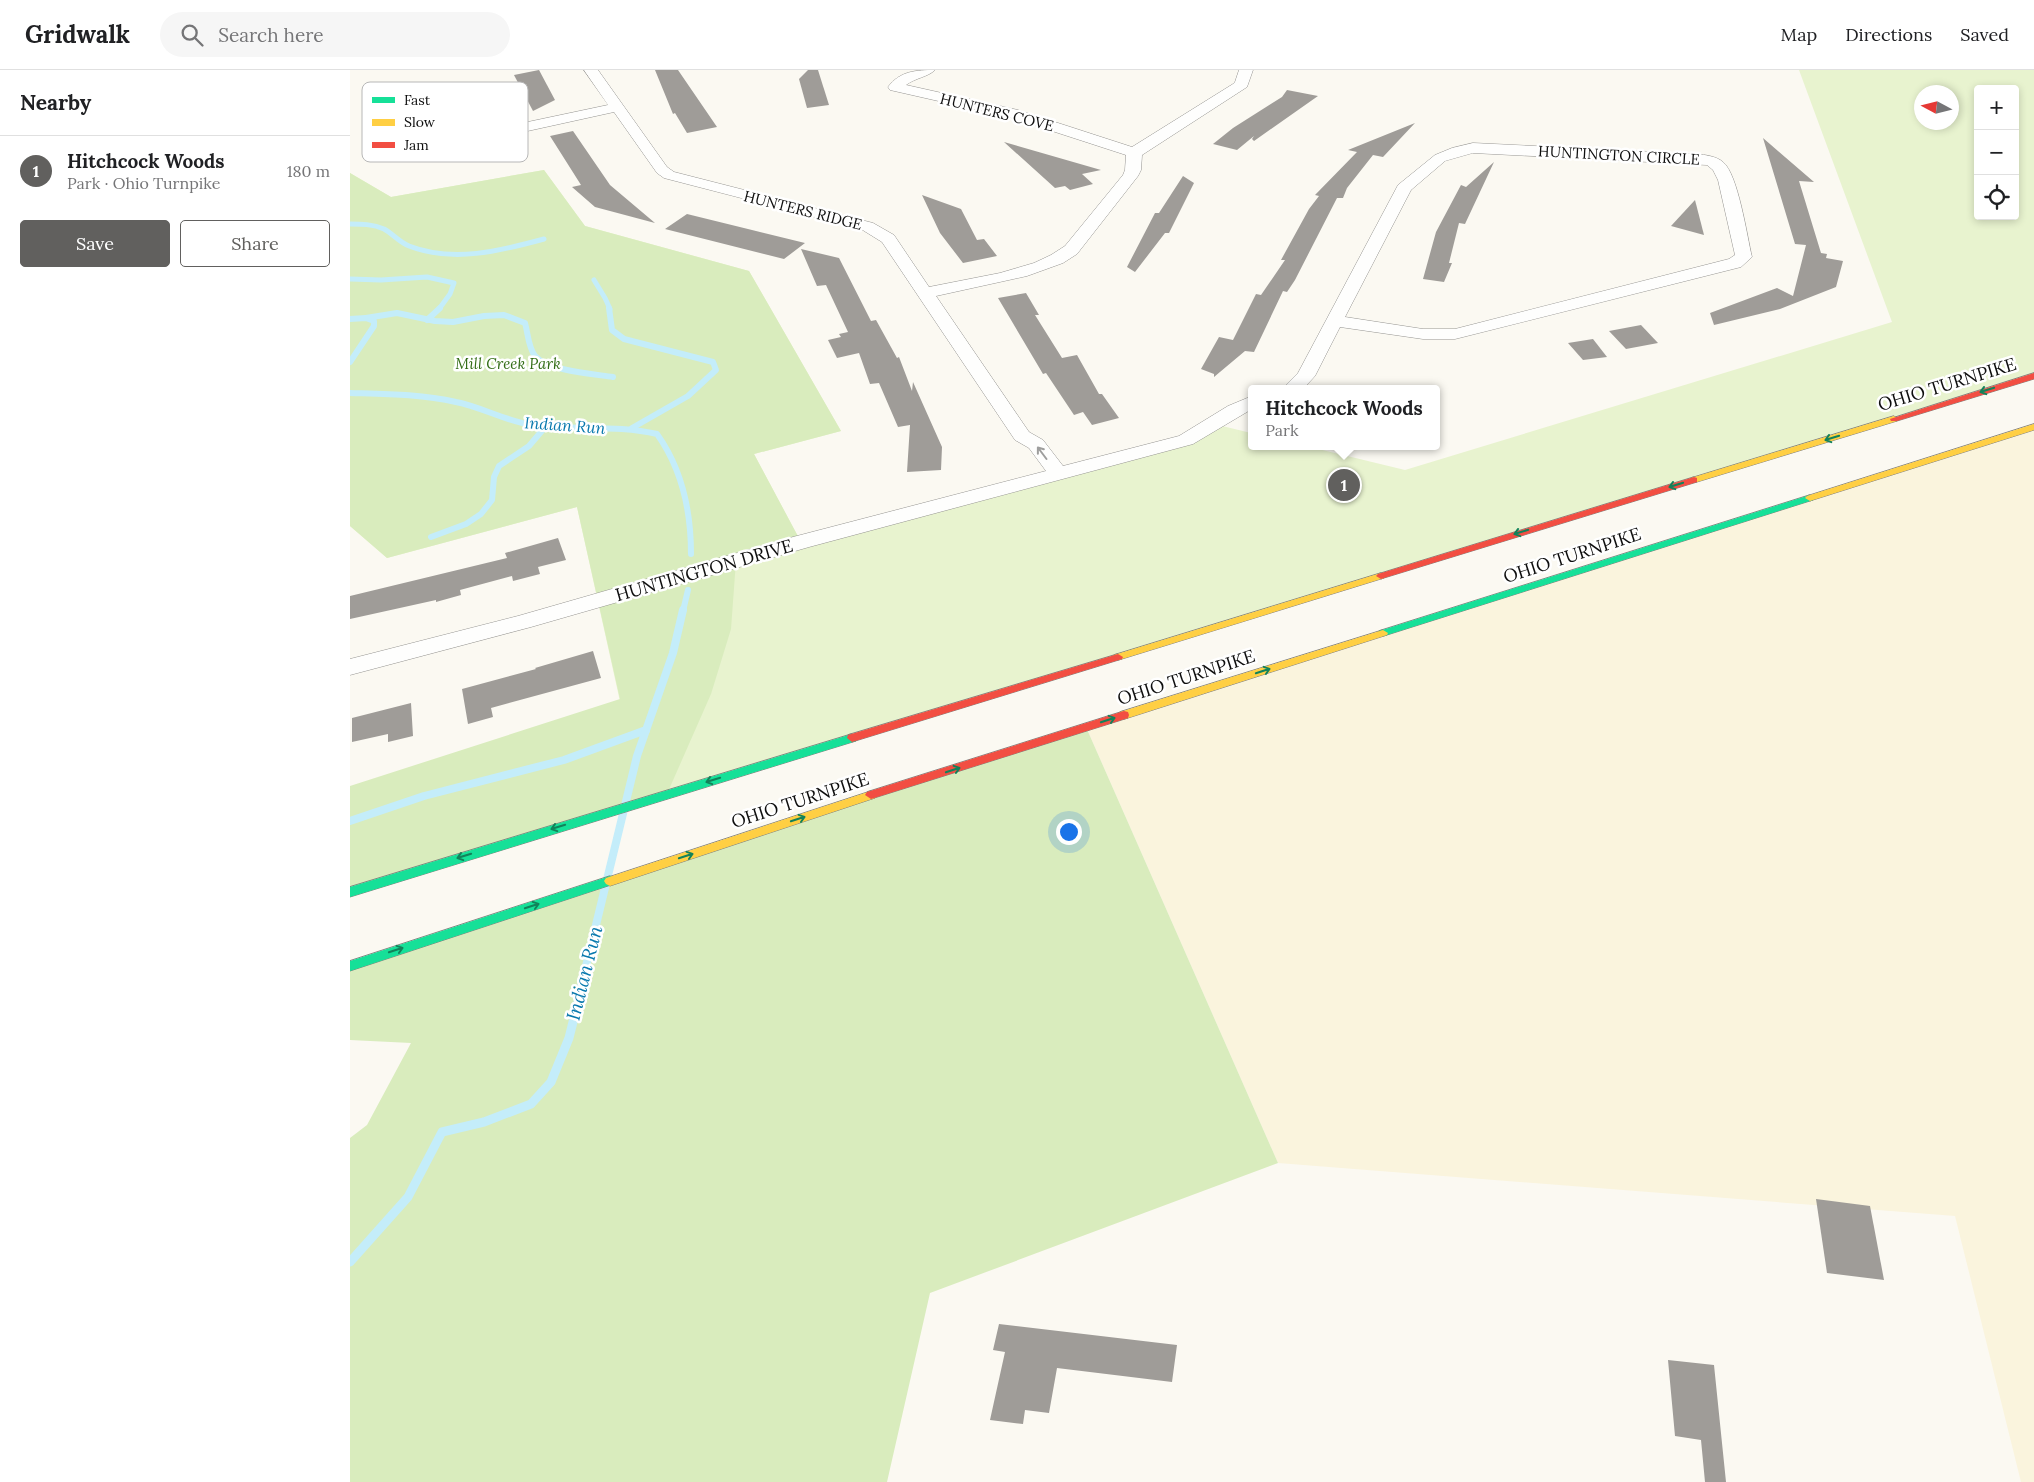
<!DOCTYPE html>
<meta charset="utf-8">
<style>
body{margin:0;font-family:Lora,serif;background:#f6f6f6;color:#202124}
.controls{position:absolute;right:15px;top:15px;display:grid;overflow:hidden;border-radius:5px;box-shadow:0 2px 8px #0003}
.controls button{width:45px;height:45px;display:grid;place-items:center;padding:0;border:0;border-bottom:1px solid #e0e0e0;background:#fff;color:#202124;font:25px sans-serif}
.compass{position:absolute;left:1564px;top:15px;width:45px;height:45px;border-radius:50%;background:#fff;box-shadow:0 2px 8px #0003;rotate:277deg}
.you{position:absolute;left:718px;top:761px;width:18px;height:18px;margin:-12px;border:4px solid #fff;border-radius:50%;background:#1a73e8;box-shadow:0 0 0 8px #1a73e833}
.badge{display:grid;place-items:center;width:32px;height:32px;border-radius:50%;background:#61605e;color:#fff;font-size:16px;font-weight:700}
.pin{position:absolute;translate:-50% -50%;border:2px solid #fff;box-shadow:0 1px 5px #0006}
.popup{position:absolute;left:898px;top:315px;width:192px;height:65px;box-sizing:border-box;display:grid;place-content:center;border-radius:5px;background:#fff;filter:drop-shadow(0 1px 4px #0005);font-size:16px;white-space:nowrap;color:#757577}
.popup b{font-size:19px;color:#202124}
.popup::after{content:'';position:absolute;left:50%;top:100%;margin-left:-10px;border:10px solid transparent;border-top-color:#fff}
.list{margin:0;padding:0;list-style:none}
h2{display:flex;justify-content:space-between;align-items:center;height:65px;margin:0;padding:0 20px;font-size:21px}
h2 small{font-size:16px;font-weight:400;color:#757577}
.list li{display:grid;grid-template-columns:32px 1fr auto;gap:15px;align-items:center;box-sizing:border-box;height:70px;padding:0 20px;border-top:1px solid #e0e0e0}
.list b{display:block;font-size:19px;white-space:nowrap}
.list p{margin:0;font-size:16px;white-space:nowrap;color:#757577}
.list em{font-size:16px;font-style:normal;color:#757577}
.actions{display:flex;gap:10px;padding:15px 20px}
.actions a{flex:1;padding:11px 0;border:1px solid #61605e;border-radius:5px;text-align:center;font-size:18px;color:#61605e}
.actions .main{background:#61605e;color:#fff}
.icon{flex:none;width:28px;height:28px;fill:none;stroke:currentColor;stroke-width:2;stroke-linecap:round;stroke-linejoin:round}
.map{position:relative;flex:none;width:1684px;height:1412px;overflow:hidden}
header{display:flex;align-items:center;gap:30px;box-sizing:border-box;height:70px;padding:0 25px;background:#fff;border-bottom:1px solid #e0e0e0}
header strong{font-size:24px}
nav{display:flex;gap:28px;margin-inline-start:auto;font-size:18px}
.search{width:350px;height:45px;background:#f6f6f6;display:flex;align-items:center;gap:12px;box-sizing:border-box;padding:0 18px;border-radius:28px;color:#757577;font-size:19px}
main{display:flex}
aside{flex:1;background:#fff}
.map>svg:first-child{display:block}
.farmland{fill:#faf4dd}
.green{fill:#e8f3cf;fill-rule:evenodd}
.forest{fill:#d9ecbd}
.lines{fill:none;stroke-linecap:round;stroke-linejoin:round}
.stream-far3{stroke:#c4edfa;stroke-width:5}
.stream-far2{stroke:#c4edfa;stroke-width:6}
.stream-far1{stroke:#c4edfa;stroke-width:8}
.stream{stroke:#c4edfa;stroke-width:9}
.building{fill:#9f9c98}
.street-casing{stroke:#959491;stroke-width:1}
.fast-casing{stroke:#82817e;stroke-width:1}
.slow-casing{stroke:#82817e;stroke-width:1}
.jam-casing{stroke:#82817e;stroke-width:1}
.street{fill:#fefefd;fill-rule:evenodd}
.fast{fill:#16e098;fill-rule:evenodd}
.slow{fill:#ffcf43;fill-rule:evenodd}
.jam{fill:#f24e42;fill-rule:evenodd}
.oneway{stroke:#12825a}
.oneway2{stroke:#9e9e9d}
.labels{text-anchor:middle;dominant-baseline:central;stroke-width:5;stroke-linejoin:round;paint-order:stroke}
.far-street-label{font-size:15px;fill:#0e0e0e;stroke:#fff}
.far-park-label{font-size:15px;font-style:italic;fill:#336d16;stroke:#fff}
.far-water-label{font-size:16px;font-style:italic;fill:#0979ae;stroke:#fff}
.street-label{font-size:18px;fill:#0e0e0e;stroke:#fff}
.water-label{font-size:19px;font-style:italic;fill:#0979ae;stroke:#fff}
.key{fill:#fff;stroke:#b7b7b7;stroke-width:1}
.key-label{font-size:14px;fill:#0e0e0e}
</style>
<header>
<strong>Gridwalk</strong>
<div class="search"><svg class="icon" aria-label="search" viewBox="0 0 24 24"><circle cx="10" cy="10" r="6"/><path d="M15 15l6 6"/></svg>Search here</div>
<nav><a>Map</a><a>Directions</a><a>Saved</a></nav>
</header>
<main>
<aside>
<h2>Nearby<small></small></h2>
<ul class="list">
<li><span class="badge">1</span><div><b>Hitchcock Woods</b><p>Park · Ohio Turnpike</p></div><em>180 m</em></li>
</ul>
<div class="actions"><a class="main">Save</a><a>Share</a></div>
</aside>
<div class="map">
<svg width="1684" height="1412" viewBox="0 0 1684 1412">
<rect width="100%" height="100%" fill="#fbf9f2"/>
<polygon class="farmland" points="1684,357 1684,1412 1671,1412 1605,1146 928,1093 736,657"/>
<path class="green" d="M1449,0H1684V306L292,731L227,437L37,488L0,456V103L41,127L194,100L235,156L399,201L491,361L404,384L451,472L836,370L864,354L901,363L902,376H956L1055,400L1542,252ZM1628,19H1665V146H1628ZM1572,22H1602V52H1572Z"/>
<g class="forest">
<polygon points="194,100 235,156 399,201 491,361 404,384 451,472 386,491 381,559 361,624 317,724 0,822 0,716 270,629 227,437 37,488 0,456 0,103 41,127"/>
<polygon points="736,657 928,1093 580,1223 537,1412 0,1412 0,1068 17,1055 61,973 0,970 0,896"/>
</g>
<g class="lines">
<g class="stream-far3">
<path d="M0,154C11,154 23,154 34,159C43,164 49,172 59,176C103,193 150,181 194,169"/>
<polyline points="0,209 31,210 77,207 104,213 100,224 89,239"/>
<polyline points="244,210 255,228 260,239"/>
</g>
<g class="stream-far2">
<polyline points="259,238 262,260 274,269 363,292 366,300 338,326 282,358"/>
<path d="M16,248L47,243L85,251L103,252L134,246L154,245L175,253C178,263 178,277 185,286C198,301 244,304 263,307"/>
<polyline points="0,249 16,248 24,251 24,256 0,292"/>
<polyline points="77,250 90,238"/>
<path d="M0,323C35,324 71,324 106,332C132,337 155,351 182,355C224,361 266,354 307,364C332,399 341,441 341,484"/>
<polyline points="81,467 116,454 131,444 142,430 144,407 149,396 179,376 196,356"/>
<polyline points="333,541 338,520"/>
</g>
<g class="stream-far1">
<polyline points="0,751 74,726 214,690 296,660"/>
<polyline points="229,925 287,686 323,583 333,540"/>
</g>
<polyline class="stream" points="0,1192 58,1127 92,1062 134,1052 181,1034 201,1012 219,968 230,924"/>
</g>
<g class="building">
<polygon points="189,0 205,30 183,41 164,5"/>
<polygon points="305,0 328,0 367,57 337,63 325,43 323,44"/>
<polygon points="458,0 468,0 479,35 457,38 449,9"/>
<polygon points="937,20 968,26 904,71 902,69 904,66 887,80 863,74 883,58 932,27"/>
<polygon points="1065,53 1033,87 1023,85 997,118 993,128 987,128 945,210 937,222 933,221 904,282 895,281 864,307 864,304 851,299 869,267 883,270 906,224 911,225 935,190 931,190 959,139 969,126 965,125 1007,82 998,80"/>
<polygon points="223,61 260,115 305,153 245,137 222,117 231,115 200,66"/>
<polygon points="1413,68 1464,112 1449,111 1471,183 1477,184 1476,188 1493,191 1486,217 1430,239 1364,255 1360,243 1427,218 1443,226 1456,175 1445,174"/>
<polygon points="654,72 751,100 732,104 743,114 720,120 715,116 705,118"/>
<polygon points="1144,92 1115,154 1109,153 1099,193 1102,193 1094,212 1073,209 1086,162 1111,115 1116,117"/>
<polygon points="833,106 844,113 819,163 815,163 785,202 777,197 805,143 809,143"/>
<polygon points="572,125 611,139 627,170 634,169 647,186 613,193 590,163"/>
<polygon points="1345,130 1354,165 1321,156"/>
<polygon points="337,144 402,160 455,173 434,189 315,159"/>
<polygon points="451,179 489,188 521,251 526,250 547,288 549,287 562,321 563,312 592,377 591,400 557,402 560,355 548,357 529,313 520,314 509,283 487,288 478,270 491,267 489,264 498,262 476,215 467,216"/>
<polygon points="676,223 689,245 685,245 712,288 727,285 749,324 752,324 769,348 742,355 733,342 724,345 696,303 693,304 648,228"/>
<polygon points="1291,255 1308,273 1276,279 1259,261"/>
<polygon points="1243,269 1257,287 1233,290 1218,273"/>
<polygon points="208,468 216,490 188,497 190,504 163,511 162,506 110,520 111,525 86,532 86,530 0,549 0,526 157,488 155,483"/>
<polygon points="243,581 251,608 141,638 143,647 118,654 112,619 186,599 185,598"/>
<polygon points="61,633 63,666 38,672 38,664 2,672 2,648"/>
<polygon points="1466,1129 1520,1136 1534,1210 1477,1203"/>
<polygon points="649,1254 827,1275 822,1312 707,1298 699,1343 675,1340 673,1354 640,1350 655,1282 643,1280"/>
<polygon points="1318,1290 1364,1295 1376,1412 1355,1412 1351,1370 1325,1366"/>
</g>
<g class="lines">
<defs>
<g id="street">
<path d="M234,0H248L317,97L324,102L523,153L544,165L579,217L650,203L684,193L701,185L715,176L773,105L775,100L776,85L659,47L540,20L538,17C550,1 566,0 585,0C578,7 565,8 556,15L668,40L782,77L883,14L885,12L889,0H903L897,17L792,85L791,100L788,106L727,184L713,193L677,206L586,226L679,362L693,370L713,396L829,366L878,336L902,326V339L843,374L459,477L181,557L0,605V589L168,546L443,467L696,401L679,378L665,370L532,172L511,159L314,108L307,103L264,42L173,62L116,69L111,68L109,65L111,62L116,61L173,53L258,35Z"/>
<path d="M1123,73L1347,84C1355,85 1366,86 1373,92C1388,104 1397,166 1402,187L1391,197L1105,269H1073L990,257L965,306L953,319H932L948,303L1048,115L1085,85L1102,78ZM1123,83L1357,95L1363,100L1368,110L1385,185L1379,189L1105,259H1073L995,247L1061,120L1095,91Z"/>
</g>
<g id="fast">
<polygon points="1460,425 1465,428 1463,430 1037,565 1033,566 1028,563 1029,561"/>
<polygon points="502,664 507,668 506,671 0,827 0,817"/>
<polygon points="260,806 264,808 266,811 264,814 0,901 0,891"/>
</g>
<g id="slow">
<polygon points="1544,346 1548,349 1547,351 1347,412 1341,412 1339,410 1341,408"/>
<polygon points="1684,354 1684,360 1463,430 1460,431 1455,428 1457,426"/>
<polygon points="1031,503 1036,506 1034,508 772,589 768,590 763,587 764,585"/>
<polygon points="1033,560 1038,563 1037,565 778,648 774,649 769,645 770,642"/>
<polygon points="521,721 525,722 527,725 525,728 260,816 256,814 254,811 256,808"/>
</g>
<g id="jam">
<polygon points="1684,303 1684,309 1547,351 1541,351 1540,349"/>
<polygon points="1344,407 1347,408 1347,412 1034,508 1031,509 1026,506 1028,504"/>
<polygon points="768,584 773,587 772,589 502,672 497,668 498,665"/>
<polygon points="774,641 778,642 779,645 778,648 521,729 515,725 517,722"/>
</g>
</defs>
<use href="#street" class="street-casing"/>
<use href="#fast" class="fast-casing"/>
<use href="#slow" class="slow-casing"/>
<use href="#jam" class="jam-casing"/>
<use href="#street" class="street"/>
<use href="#fast" class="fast"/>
<use href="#slow" class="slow"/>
<use href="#jam" class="jam"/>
</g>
<defs><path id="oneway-shaft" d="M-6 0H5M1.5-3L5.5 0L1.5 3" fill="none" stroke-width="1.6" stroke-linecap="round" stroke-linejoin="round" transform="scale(1.25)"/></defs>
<g class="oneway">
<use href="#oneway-shaft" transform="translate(1637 320) rotate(163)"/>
<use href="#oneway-shaft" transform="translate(1482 368) rotate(163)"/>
<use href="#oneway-shaft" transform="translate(1326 415) rotate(163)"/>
<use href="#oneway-shaft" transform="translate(1171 462) rotate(163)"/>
<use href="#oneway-shaft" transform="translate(913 601) rotate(-18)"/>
<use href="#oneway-shaft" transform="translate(758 650) rotate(-18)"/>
<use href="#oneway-shaft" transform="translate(603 700) rotate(-18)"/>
<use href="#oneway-shaft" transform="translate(363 710) rotate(163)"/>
<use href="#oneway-shaft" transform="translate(448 749) rotate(-18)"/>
<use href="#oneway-shaft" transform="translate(208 757) rotate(163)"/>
<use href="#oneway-shaft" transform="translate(114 786) rotate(163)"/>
<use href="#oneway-shaft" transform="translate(336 786) rotate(-18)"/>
<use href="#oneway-shaft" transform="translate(182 836) rotate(-18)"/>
<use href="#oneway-shaft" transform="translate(46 880) rotate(-18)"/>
</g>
<use class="oneway2" href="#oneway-shaft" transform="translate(692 383) rotate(-127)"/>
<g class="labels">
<g class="far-street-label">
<text transform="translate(647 42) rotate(14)">HUNTERS COVE</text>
<text transform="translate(1269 85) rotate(3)">HUNTINGTON CIRCLE</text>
<text transform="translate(453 140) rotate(14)">HUNTERS RIDGE</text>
</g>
<g class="far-park-label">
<text x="158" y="293">Mill Creek Park</text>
</g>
<g class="far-water-label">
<text transform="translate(215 355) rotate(4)">Indian Run</text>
</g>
<g class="street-label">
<text transform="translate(1597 314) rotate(-17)">OHIO TURNPIKE</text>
<text transform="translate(1222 485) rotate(-18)">OHIO TURNPIKE</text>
<text transform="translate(354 500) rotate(-16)">HUNTINGTON DRIVE</text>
<text transform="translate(836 607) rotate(-18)">OHIO TURNPIKE</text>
<text transform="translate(450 730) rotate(-18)">OHIO TURNPIKE</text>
</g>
<g class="water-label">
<text transform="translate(234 903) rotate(-76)">Indian Run</text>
</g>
</g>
<rect x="12" y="12" width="166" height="80" rx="8" class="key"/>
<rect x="22" y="27" width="23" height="6" fill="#16e098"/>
<rect x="22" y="49" width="23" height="7" fill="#ffcf43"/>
<rect x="22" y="72" width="23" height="6" fill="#f24e42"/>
<g class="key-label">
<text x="54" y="35">Fast</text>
<text x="54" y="57">Slow</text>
<text x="54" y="80">Jam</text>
</g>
</svg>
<div class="controls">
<button>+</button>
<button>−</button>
<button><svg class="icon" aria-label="locate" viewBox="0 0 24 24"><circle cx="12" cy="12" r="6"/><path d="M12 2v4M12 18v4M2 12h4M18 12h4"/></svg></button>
</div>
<svg class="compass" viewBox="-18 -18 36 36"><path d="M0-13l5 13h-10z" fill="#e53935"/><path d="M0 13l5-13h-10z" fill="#757577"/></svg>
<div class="you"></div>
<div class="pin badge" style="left:994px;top:415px">1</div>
<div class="popup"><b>Hitchcock Woods</b>Park</div>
</div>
</main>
